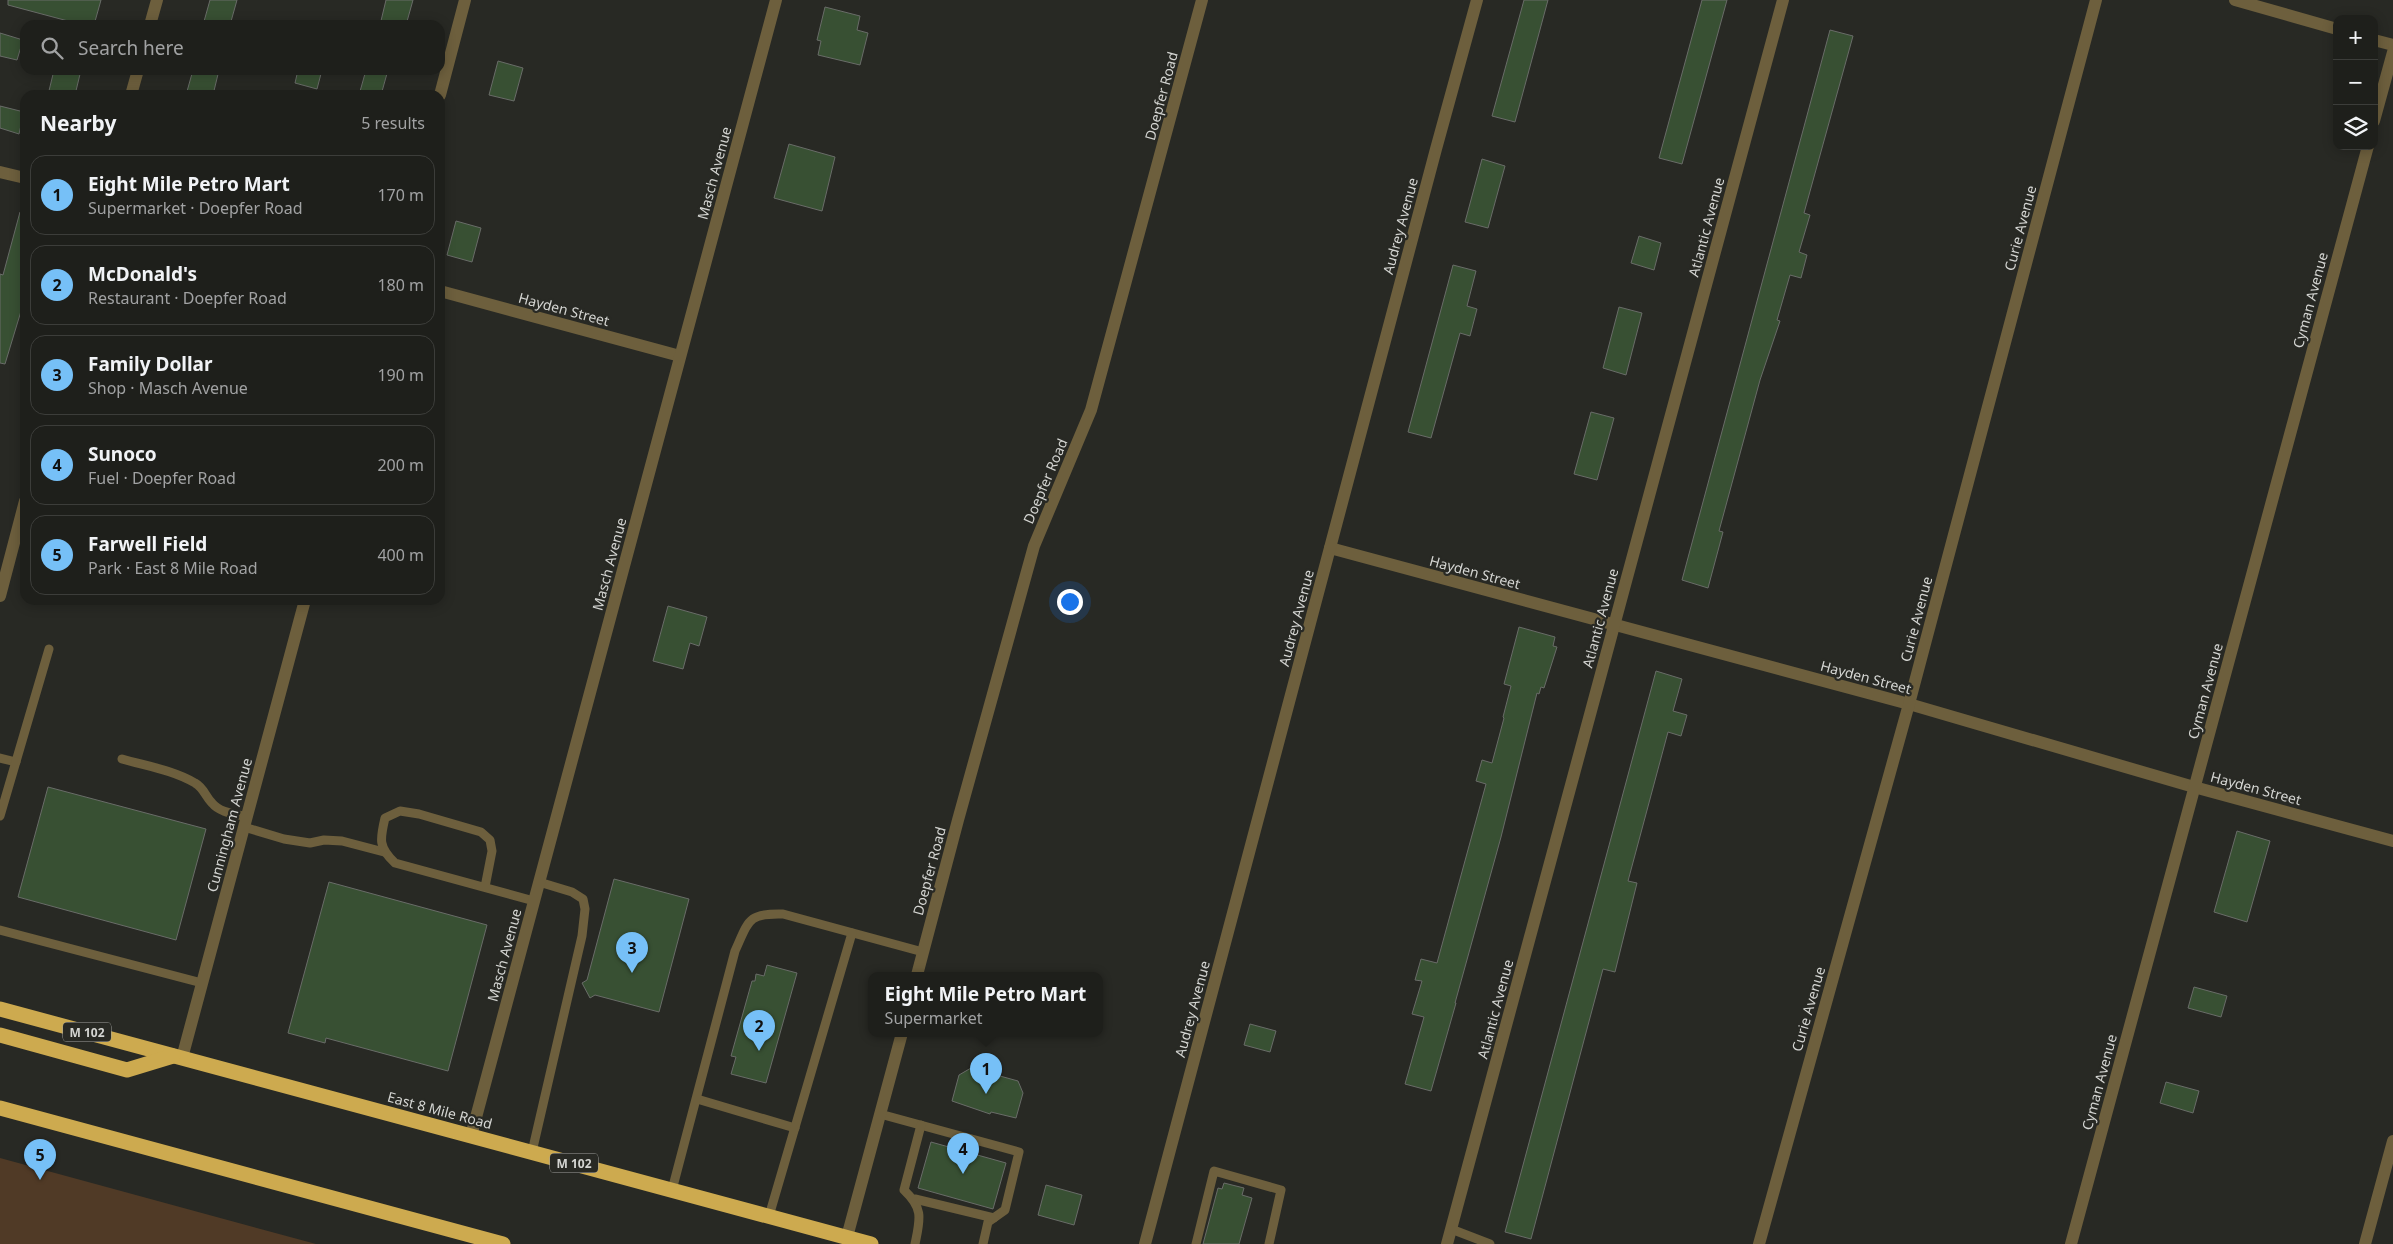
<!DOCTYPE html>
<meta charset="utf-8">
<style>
body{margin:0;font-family:"Noto Sans",sans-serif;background:#2b2c28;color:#f1f3f6}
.controls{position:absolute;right:15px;top:15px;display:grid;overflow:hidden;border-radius:10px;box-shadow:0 2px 12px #0003}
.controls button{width:45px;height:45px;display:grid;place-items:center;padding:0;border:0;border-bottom:1px solid #3c3d3a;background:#1e1f1b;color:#f1f3f6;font:25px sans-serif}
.you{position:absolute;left:1069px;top:601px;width:18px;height:18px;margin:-12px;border:4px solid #fff;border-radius:50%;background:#1a73e8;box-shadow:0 0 0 8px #1a73e833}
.badge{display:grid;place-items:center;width:32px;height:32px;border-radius:50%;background:#76c0f7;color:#111;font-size:16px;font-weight:700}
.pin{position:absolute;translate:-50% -41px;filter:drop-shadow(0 1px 2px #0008)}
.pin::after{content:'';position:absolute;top:26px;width:18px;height:15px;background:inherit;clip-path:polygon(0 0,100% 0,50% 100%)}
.popup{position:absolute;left:868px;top:972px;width:235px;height:65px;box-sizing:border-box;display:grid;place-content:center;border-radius:10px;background:#1e1f1b;filter:drop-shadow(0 1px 4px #0005);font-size:16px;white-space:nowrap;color:#a1a2a3}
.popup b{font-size:19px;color:#f1f3f6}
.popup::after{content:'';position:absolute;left:50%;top:100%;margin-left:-10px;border:10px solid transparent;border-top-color:#1e1f1b}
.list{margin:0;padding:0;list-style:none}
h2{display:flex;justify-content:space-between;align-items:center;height:65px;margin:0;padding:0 20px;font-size:21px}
h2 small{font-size:16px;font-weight:400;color:#a1a2a3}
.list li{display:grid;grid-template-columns:32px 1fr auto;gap:15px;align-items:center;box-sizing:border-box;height:80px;margin:0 10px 10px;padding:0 10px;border:1px solid #3c3d3a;border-radius:15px}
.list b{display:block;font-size:19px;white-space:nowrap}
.list p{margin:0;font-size:16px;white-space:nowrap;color:#a1a2a3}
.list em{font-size:16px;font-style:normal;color:#a1a2a3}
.icon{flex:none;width:28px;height:28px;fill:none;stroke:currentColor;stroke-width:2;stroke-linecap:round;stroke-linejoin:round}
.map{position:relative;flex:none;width:2393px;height:1244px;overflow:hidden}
.search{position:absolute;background:#1e1f1b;box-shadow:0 2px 12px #0003;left:20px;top:20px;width:425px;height:55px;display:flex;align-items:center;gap:12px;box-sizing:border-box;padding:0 18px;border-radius:15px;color:#a1a2a3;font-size:19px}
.panel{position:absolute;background:#1e1f1b;box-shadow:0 2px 12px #0003;left:20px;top:90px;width:425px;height:515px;border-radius:15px}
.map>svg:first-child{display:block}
.green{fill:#503a26}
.building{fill:#385033;stroke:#696c68}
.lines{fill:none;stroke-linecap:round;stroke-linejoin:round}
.lane{stroke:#6d5f3d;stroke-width:9}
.street{stroke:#6d5f3d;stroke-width:12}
.highway{stroke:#cdaa4f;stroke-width:15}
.labels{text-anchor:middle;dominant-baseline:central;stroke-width:4.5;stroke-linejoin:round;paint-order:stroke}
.shield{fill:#282924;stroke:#a0a19e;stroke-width:1}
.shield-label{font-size:12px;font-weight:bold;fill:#d4d5d2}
.street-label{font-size:14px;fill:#d4d5d2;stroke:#282924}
</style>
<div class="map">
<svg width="2393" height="1244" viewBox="0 0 2393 1244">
<rect width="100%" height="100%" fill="#282924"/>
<polygon class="green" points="0,1158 316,1244 0,1244"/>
<g class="building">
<polygon points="8,0 101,0 94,25 67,25 68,21 8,5"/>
<polygon points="210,0 237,0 230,25 203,25"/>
<polygon points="386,0 413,0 406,25 380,25"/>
<polygon points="1524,0 1548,0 1515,122 1492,116"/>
<polygon points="1702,0 1727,0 1682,164 1659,158"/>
<polygon points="825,7 860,16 857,30 868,33 860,65 818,55 821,41 817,40"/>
<polygon points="1830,30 1853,36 1804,213 1810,215 1799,252 1807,255 1801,278 1790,275 1777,320 1780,321 1760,380 1719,531 1723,532 1708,588 1682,580"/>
<polygon points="0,33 23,40 17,60 0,56"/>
<polygon points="498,61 523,68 514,101 489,95"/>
<polygon points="54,70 81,70 75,95 48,95"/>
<polygon points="193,70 219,70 213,95 186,95"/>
<polygon points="298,70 322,70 317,89 295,83"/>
<polygon points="366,70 388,70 381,95 359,95"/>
<polygon points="0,106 24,112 19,134 0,128"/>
<polygon points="789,144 835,157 822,211 774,198"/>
<polygon points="1482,159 1505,166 1488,228 1465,222"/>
<polygon points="20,212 25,213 25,298 5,364 0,363 0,274 3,275"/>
<polygon points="456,221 481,228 472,262 447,255"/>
<polygon points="1639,236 1661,243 1654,270 1631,263"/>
<polygon points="1453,265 1476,271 1467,306 1477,309 1470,336 1460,333 1431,438 1408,432"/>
<polygon points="1619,307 1642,313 1626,375 1603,368"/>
<polygon points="1591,412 1614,418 1597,480 1574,474"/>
<polygon points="668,606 707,617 699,646 690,643 683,669 653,661"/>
<polygon points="1519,627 1555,637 1553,646 1557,647 1544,688 1541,687 1539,694 1537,693 1501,837 1455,1003 1456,1003 1431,1091 1405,1084 1424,1017 1412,1014 1422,981 1415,980 1421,959 1437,963 1486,784 1476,781 1482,760 1492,763 1504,718 1503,717 1511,686 1504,684"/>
<polygon points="1656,671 1682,679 1673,711 1687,715 1681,736 1668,732 1628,881 1637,883 1615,972 1603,969 1531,1239 1505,1232"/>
<polygon points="48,787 206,829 176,940 18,897"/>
<polygon points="2237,831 2270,841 2247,922 2214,912"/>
<polygon points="614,879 689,899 659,1012 595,995 590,998 582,983 587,980"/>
<polygon points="329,882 487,925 448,1071 326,1038 325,1043 288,1033"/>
<polygon points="767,965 797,973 766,1083 731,1074 736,1057 731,1056 752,981 755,981 756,974 764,976"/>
<polygon points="2194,987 2227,996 2221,1017 2188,1008"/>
<polygon points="1250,1024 1276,1031 1270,1052 1244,1045"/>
<polygon points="971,1068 1018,1081 1023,1093 1016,1118 991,1112 990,1114 952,1101 959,1075"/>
<polygon points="2166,1082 2199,1091 2193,1113 2160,1103"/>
<polygon points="931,1142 1006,1163 993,1209 918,1188"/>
<polygon points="1224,1183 1244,1188 1242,1195 1252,1198 1239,1244 1203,1244 1218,1188 1222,1189"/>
<polygon points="1046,1185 1082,1195 1074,1225 1038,1215"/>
</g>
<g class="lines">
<g class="lane">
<polyline points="0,758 16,762"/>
<path d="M122,759C146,766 173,770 195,783C204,788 205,796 212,803C220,813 236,814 247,817"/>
<polyline points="0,816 49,649"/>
<polyline points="244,827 284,839 310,843 324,840 342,841 384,852"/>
<path d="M485,887L492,851L490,840L481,832L419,814L400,811L385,818C380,839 378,847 395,863L534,901"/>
<polyline points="0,930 202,983"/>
<polyline points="697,1099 795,1128"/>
<polyline points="880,1114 1019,1152 1005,1210 988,1222 983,1244"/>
<polyline points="532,1152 582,936 585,909 583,899 572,892 539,882"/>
<path d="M672,1190L735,951C749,920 748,913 783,914L923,952"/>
<polyline points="915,1199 994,1218"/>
<polyline points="769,1216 852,933"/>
<polyline points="1451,1229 1490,1244"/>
<path d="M915,1244C920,1219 924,1209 904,1190L921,1125"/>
<polyline points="1196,1244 1214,1171 1281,1190 1269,1244"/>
</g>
<g class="street">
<polyline points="2235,0 2337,29"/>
<polyline points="150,25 157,0"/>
<polyline points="2374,40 2393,45"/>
<polyline points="131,95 138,70"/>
<polyline points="440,95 465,0"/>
<polyline points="2374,121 2393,52"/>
<polyline points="0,172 25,178"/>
<polyline points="440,291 680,356"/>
<polyline points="1330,548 1909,704 2194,787 2393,841"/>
<polyline points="0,596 25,501"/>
<polyline points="917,975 958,820 1034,546 1091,410 1202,0"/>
<polyline points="182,1058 305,600"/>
<polyline points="471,1136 776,0"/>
<polyline points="847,1237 902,1033"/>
<polyline points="1145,1244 1436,149 1477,0"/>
<polyline points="1447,1244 1783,0"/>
<polyline points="1759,1244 1909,704 2096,0"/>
<polyline points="2071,1244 2368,146"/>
<polyline points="2365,1244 2393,1141"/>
</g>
<g class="highway">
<polyline points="0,1009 871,1244"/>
<polyline points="0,1035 127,1070 173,1056"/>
<polyline points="0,1108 503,1244"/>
</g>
</g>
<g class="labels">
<g class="shield">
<rect x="63" y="1022.5" width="48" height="19" rx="4"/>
<rect x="550" y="1153.5" width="48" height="19" rx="4"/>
</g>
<g class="shield-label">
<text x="87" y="1032">M 102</text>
<text x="574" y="1163">M 102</text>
</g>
<g class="street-label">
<text transform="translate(1161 96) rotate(-75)">Doepfer Road</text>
<text transform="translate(714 173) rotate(-75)">Masch Avenue</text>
<text transform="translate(1400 226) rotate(-75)">Audrey Avenue</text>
<text transform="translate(1706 227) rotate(-75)">Atlantic Avenue</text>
<text transform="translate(2020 228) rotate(-75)">Curie Avenue</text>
<text transform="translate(2310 300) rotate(-75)">Cyman Avenue</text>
<text transform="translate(564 309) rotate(15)">Hayden Street</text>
<text transform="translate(1045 481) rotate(-67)">Doepfer Road</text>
<text transform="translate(609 564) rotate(-75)">Masch Avenue</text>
<text transform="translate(1475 572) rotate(15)">Hayden Street</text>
<text transform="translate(1296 618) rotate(-75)">Audrey Avenue</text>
<text transform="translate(1600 618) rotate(-75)">Atlantic Avenue</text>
<text transform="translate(1916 619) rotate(-75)">Curie Avenue</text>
<text transform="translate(1866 677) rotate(15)">Hayden Street</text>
<text transform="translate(2205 691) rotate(-75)">Cyman Avenue</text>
<text transform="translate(2256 788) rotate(15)">Hayden Street</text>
<text transform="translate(229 825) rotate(-75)">Cunningham Avenue</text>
<text transform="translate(929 871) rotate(-75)">Doepfer Road</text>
<text transform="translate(504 955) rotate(-75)">Masch Avenue</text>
<text transform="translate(1192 1009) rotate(-75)">Audrey Avenue</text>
<text transform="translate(1495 1009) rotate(-75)">Atlantic Avenue</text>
<text transform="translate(1808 1009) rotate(-74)">Curie Avenue</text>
<text transform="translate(2099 1082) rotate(-75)">Cyman Avenue</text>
<text transform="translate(440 1110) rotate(15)">East 8 Mile Road</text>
</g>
</g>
</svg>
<div class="controls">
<button>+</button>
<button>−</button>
<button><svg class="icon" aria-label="layers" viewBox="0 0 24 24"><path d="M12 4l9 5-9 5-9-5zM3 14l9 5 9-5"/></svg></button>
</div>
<div class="you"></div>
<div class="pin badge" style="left:986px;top:1094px">1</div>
<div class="popup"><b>Eight Mile Petro Mart</b>Supermarket</div>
<div class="pin badge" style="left:759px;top:1051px">2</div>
<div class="pin badge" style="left:632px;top:973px">3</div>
<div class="pin badge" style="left:963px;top:1174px">4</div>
<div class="pin badge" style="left:40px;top:1180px">5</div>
<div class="search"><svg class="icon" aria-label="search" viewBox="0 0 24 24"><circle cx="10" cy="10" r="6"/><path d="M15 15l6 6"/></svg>Search here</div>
<section class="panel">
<h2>Nearby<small>5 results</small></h2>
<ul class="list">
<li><span class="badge">1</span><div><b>Eight Mile Petro Mart</b><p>Supermarket · Doepfer Road</p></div><em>170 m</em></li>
<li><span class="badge">2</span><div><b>McDonald's</b><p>Restaurant · Doepfer Road</p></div><em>180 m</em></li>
<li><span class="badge">3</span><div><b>Family Dollar</b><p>Shop · Masch Avenue</p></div><em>190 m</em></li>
<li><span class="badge">4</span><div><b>Sunoco</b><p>Fuel · Doepfer Road</p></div><em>200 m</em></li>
<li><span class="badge">5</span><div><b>Farwell Field</b><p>Park · East 8 Mile Road</p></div><em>400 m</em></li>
</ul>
</section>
</div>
